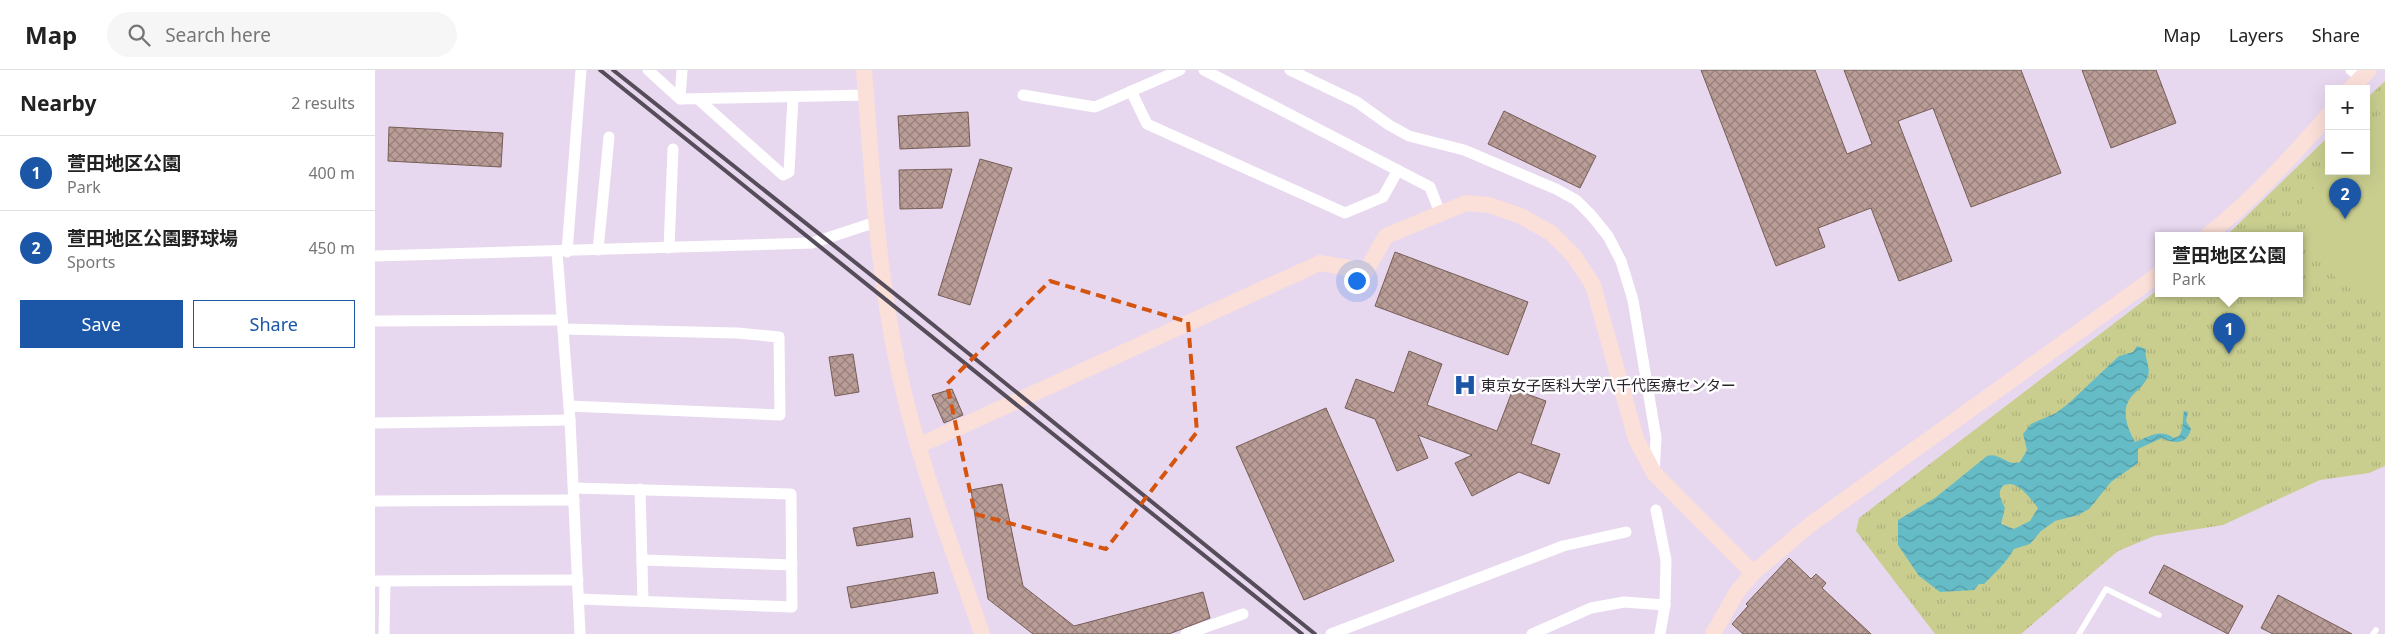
<!DOCTYPE html>
<meta charset="utf-8">
<style>
body{margin:0;font-family:"Noto Sans","Noto Sans JP",sans-serif;background:#f6f6f6;color:#222}
.controls{position:absolute;right:15px;top:15px;display:grid;overflow:hidden;border-radius:0px;box-shadow:0 5px 20px #0002}
.controls button{width:45px;height:45px;display:grid;place-items:center;padding:0;border:0;border-bottom:1px solid #e0e0e0;background:#fff;color:#222;font:25px sans-serif}
.you{position:absolute;left:981px;top:210px;width:18px;height:18px;margin:-12px;border:4px solid #fff;border-radius:50%;background:#1a73e8;box-shadow:0 0 0 8px #1a73e833}
.badge{display:grid;place-items:center;width:32px;height:32px;border-radius:50%;background:#1b56a7;color:#fff;font-size:16px;font-weight:700}
.pin{position:absolute;translate:-50% -41px;filter:drop-shadow(0 1px 2px #0008)}
.pin::after{content:'';position:absolute;top:26px;width:18px;height:15px;background:inherit;clip-path:polygon(0 0,100% 0,50% 100%)}
.popup{position:absolute;left:1780px;top:162px;width:148px;height:65px;box-sizing:border-box;display:grid;place-content:center;border-radius:0px;background:#fff;filter:drop-shadow(0 1px 4px #0005);font-size:16px;white-space:nowrap;color:#767676}
.popup b{font-size:19px;color:#222}
.popup::after{content:'';position:absolute;left:50%;top:100%;margin-left:-10px;border:10px solid transparent;border-top-color:#fff}
.list{margin:0;padding:0;list-style:none}
h2{display:flex;justify-content:space-between;align-items:center;height:65px;margin:0;padding:0 20px;font-size:21px}
h2 small{font-size:16px;font-weight:400;color:#767676}
.list li{display:grid;grid-template-columns:32px 1fr auto;gap:15px;align-items:center;box-sizing:border-box;height:75px;padding:0 20px;border-top:1px solid #e0e0e0}
.list b{display:block;font-size:19px;white-space:nowrap}
.list p{margin:0;font-size:16px;white-space:nowrap;color:#767676}
.list em{font-size:16px;font-style:normal;color:#767676}
.actions{display:flex;gap:10px;padding:15px 20px}
.actions a{flex:1;padding:11px 0;border:1px solid #1b56a7;border-radius:0px;text-align:center;font-size:18px;color:#1b56a7}
.actions .main{background:#1b56a7;color:#fff}
.icon{flex:none;width:28px;height:28px;fill:none;stroke:currentColor;stroke-width:2;stroke-linecap:round;stroke-linejoin:round}
.map{position:relative;flex:none;width:2010px;height:564px;overflow:hidden}
header{display:flex;align-items:center;gap:30px;box-sizing:border-box;height:70px;padding:0 25px;background:#fff;border-bottom:1px solid #e0e0e0}
header strong{font-size:24px}
nav{display:flex;gap:28px;margin-inline-start:auto;font-size:18px}
.search{width:350px;height:45px;background:#f6f6f6;display:flex;align-items:center;gap:12px;box-sizing:border-box;padding:0 18px;border-radius:28px;color:#767676;font-size:19px}
main{display:flex}
aside{flex:1;background:#fff}
.map>svg:first-child{display:block}
.grass{fill:url(#grass-tufts)}
.garden{fill:#c9ce8f}
.water{fill:url(#water-waves);fill-rule:evenodd}
.building{fill:url(#building-cross-hatch);stroke:#775d57}
.lines{fill:none;stroke-linecap:round;stroke-linejoin:round}
.lane{stroke:#fff;stroke-width:5.5}
.street{stroke:#fff;stroke-width:11}
.secondary{stroke:#fbdfd9;stroke-width:16}
.rail{stroke:#554d5a;stroke-width:4}
.marked{fill:none;stroke:#d5540f;stroke-width:4;stroke-dasharray:10 6;stroke-linejoin:round}
.labels{text-anchor:middle;dominant-baseline:central;stroke-width:5;stroke-linejoin:round;paint-order:stroke}
.poi-label{font-size:15px;fill:#2a242d;stroke:#fff;text-anchor:start}
</style>
<header>
<strong>Map</strong>
<div class="search"><svg class="icon" aria-label="search" viewBox="0 0 24 24"><circle cx="10" cy="10" r="6"/><path d="M15 15l6 6"/></svg>Search here</div>
<nav><a>Map</a><a>Layers</a><a>Share</a></nav>
</header>
<main>
<aside>
<h2>Nearby<small>2 results</small></h2>
<ul class="list">
<li><span class="badge">1</span><div><b>萱田地区公園</b><p>Park</p></div><em>400 m</em></li>
<li><span class="badge">2</span><div><b>萱田地区公園野球場</b><p>Sports</p></div><em>450 m</em></li>
</ul>
<div class="actions"><a class="main">Save</a><a>Share</a></div>
</aside>
<div class="map">
<svg width="2010" height="564" viewBox="0 0 2010 564">
<defs>
<pattern id="grass-tufts" width="24" height="20" patternUnits="userSpaceOnUse" patternTransform="scale(1.25)"><rect width="24" height="20" fill="#c9ce8f"/><path d="M3 7l-1-3M5 7V3M7 7l1-3M15 17l-1-3M17 17v-4M19 17l1-3" fill="none" stroke="#adb17c"/></pattern>
<pattern id="water-waves" width="16" height="10" patternUnits="userSpaceOnUse" patternTransform="scale(1.25)"><rect width="16" height="10" fill="#65bcc7"/><path d="M0 5q4-4 8 0t8 0" fill="none" stroke="#5399a2"/></pattern>
<pattern id="building-cross-hatch" width="8" height="8" patternUnits="userSpaceOnUse" patternTransform="scale(1.25)"><rect width="8" height="8" fill="#ba9d97"/><path d="M0 0l8 8M0 8l8-8" fill="none" stroke="#97807c"/></pattern>
</defs>
<rect width="100%" height="100%" fill="#e7d8ef"/>
<polygon class="grass" points="2010,11 2010,396 1994,403 1945,410 1848,455 1779,466 1743,481 1646,564 1560,564 1481,461 1484,448 1784,219 1784,223 1924,223 1924,165 1852,165 1954,66 1954,101 1991,101 1991,29"/>
<path class="garden" d="M2010,39V235C1976,223 1942,200 1932,164C1930,154 1929,143 1928,132L1954,98V101H1991V57Z"/>
<path class="water" d="M1762,276L1771,279C1769,289 1776,296 1773,306C1770,315 1762,320 1756,327C1745,341 1753,359 1760,372C1774,367 1785,358 1799,368L1804,366C1809,359 1807,350 1809,341L1813,342L1811,351L1816,359C1812,375 1799,374 1787,368L1763,379V393L1736,412L1714,439L1703,445L1680,451L1666,461L1655,474L1639,479C1631,493 1620,503 1609,514H1604L1599,520L1565,522L1544,506L1523,475V450L1560,428L1612,386C1625,382 1632,397 1645,392L1652,380L1648,364L1656,354L1681,343L1694,333L1744,286L1758,282ZM1635,414C1646,415 1656,429 1663,438L1655,451L1639,459L1626,454L1630,438C1626,430 1621,422 1629,415Z"/>
<g class="building">
<polygon points="1326,0 1440,0 1472,84 1497,74 1469,0 1646,0 1686,103 1596,137 1558,38 1523,51 1577,191 1524,211 1496,138 1443,158 1450,177 1401,196"/>
<polygon points="1707,0 1781,0 1801,53 1736,78"/>
<polygon points="1129,41 1221,86 1205,118 1113,74"/>
<polygon points="593,42 595,76 525,79 523,46"/>
<polygon points="14,57 128,63 126,97 13,91"/>
<polygon points="605,89 637,98 595,235 563,225"/>
<polygon points="577,99 567,138 525,139 524,100"/>
<polygon points="1020,182 1153,232 1133,285 1000,236"/>
<polygon points="1034,281 1067,294 1052,335 1122,361 1138,319 1171,331 1156,374 1185,384 1174,414 1144,402 1097,426 1080,393 1097,385 1043,365 1053,388 1022,401 1000,349 970,338 981,309 1019,323"/>
<polygon points="478,284 484,322 460,326 454,287"/>
<polygon points="577,319 588,345 569,353 557,325"/>
<polygon points="951,338 1019,491 929,530 861,377"/>
<polygon points="627,414 648,516 699,556 828,522 835,548 794,564 658,564 613,529 596,420"/>
<polygon points="535,448 538,467 482,476 478,458"/>
<polygon points="1414,488 1436,509 1441,504 1451,513 1447,518 1496,564 1368,564 1357,554 1373,536 1371,534"/>
<polygon points="1789,495 1868,536 1853,564 1774,523"/>
<polygon points="559,502 563,523 476,538 472,517"/>
<polygon points="1903,525 1977,564 1898,564 1886,558"/>
</g>
<g class="lines">
<g class="lane">
<polyline points="1704,564 1731,519 1784,545"/>
<polyline points="1998,564 2001,560"/>
</g>
<g class="street">
<polyline points="273,0 305,29 491,25"/>
<polyline points="829,0 1055,117 1065,143"/>
<polyline points="915,0 982,32 1014,55 1034,66 1089,80 1181,119 1201,130 1216,145 1233,166 1246,191 1258,230 1281,368 1279,403"/>
<polyline points="1976,0 1985,7"/>
<polyline points="756,21 772,54 970,143 1008,127 1023,100"/>
<polyline points="648,25 720,37 805,0"/>
<polyline points="305,29 307,0"/>
<polyline points="323,29 408,105 414,102 418,27"/>
<polyline points="294,178 298,79"/>
<polyline points="223,180 234,67"/>
<polyline points="182,182 195,350 205,564"/>
<polyline points="192,182 206,0"/>
<polyline points="0,186 437,173 501,152"/>
<polyline points="0,251 187,250"/>
<polyline points="188,259 362,263 404,267 405,345 194,336"/>
<polyline points="0,353 195,350"/>
<polyline points="199,418 416,424 417,537 204,529"/>
<polyline points="265,419 268,531"/>
<polyline points="0,431 199,430"/>
<polyline points="1281,440 1291,490 1290,535 1285,564"/>
<polyline points="267,490 417,495"/>
<polyline points="0,511 203,510"/>
<polyline points="9,564 10,511"/>
<polyline points="811,564 868,544"/>
<polyline points="956,564 1188,476 1251,462"/>
<polyline points="1157,564 1216,538 1249,532 1290,535"/>
</g>
<g class="secondary">
<path d="M489,0C497,99 502,199 523,297C542,388 577,476 607,564"/>
<polyline points="1975,19 1994,0"/>
<path d="M1833,165C1878,129 1916,88 1954,44"/>
<polyline points="543,376 945,193 991,201 1011,166 1091,133 1114,135 1146,146 1176,163 1199,186 1218,215 1261,369 1279,403 1378,503"/>
<polyline points="1338,564 1362,522 1378,503 1436,454 1784,204"/>
</g>
<g class="rail">
<polyline points="225,0 927,564"/>
<polyline points="238,0 530,232 940,564"/>
</g>
</g>
<path class="marked" d="M675,211L813,252L822,362L731,479L600,444L572,314Z"/>
<defs>
<symbol id="hospital-bare" viewBox="-9 -9 18 18"><path d="M-5-5h3v3.5h4V-5h3V5h-3V1.5h-4V5h-3Z" fill="#1b56a7" stroke="#fff" stroke-width="2.5" paint-order="stroke"/></symbol>
</defs>
<g fill-rule="evenodd">
<use href="#hospital-bare" x="1074" y="299" width="32" height="32"/>
</g>
<g class="labels">
<g class="poi-label">
<text x="1106" y="315">東京女子医科大学八千代医療センター</text>
</g>
</g>
</svg>
<div class="controls">
<button>+</button>
<button>−</button>
</div>
<div class="you"></div>
<div class="pin badge" style="left:1854px;top:284px">1</div>
<div class="popup"><b>萱田地区公園</b>Park</div>
<div class="pin badge" style="left:1970px;top:149px">2</div>
</div>
</main>
